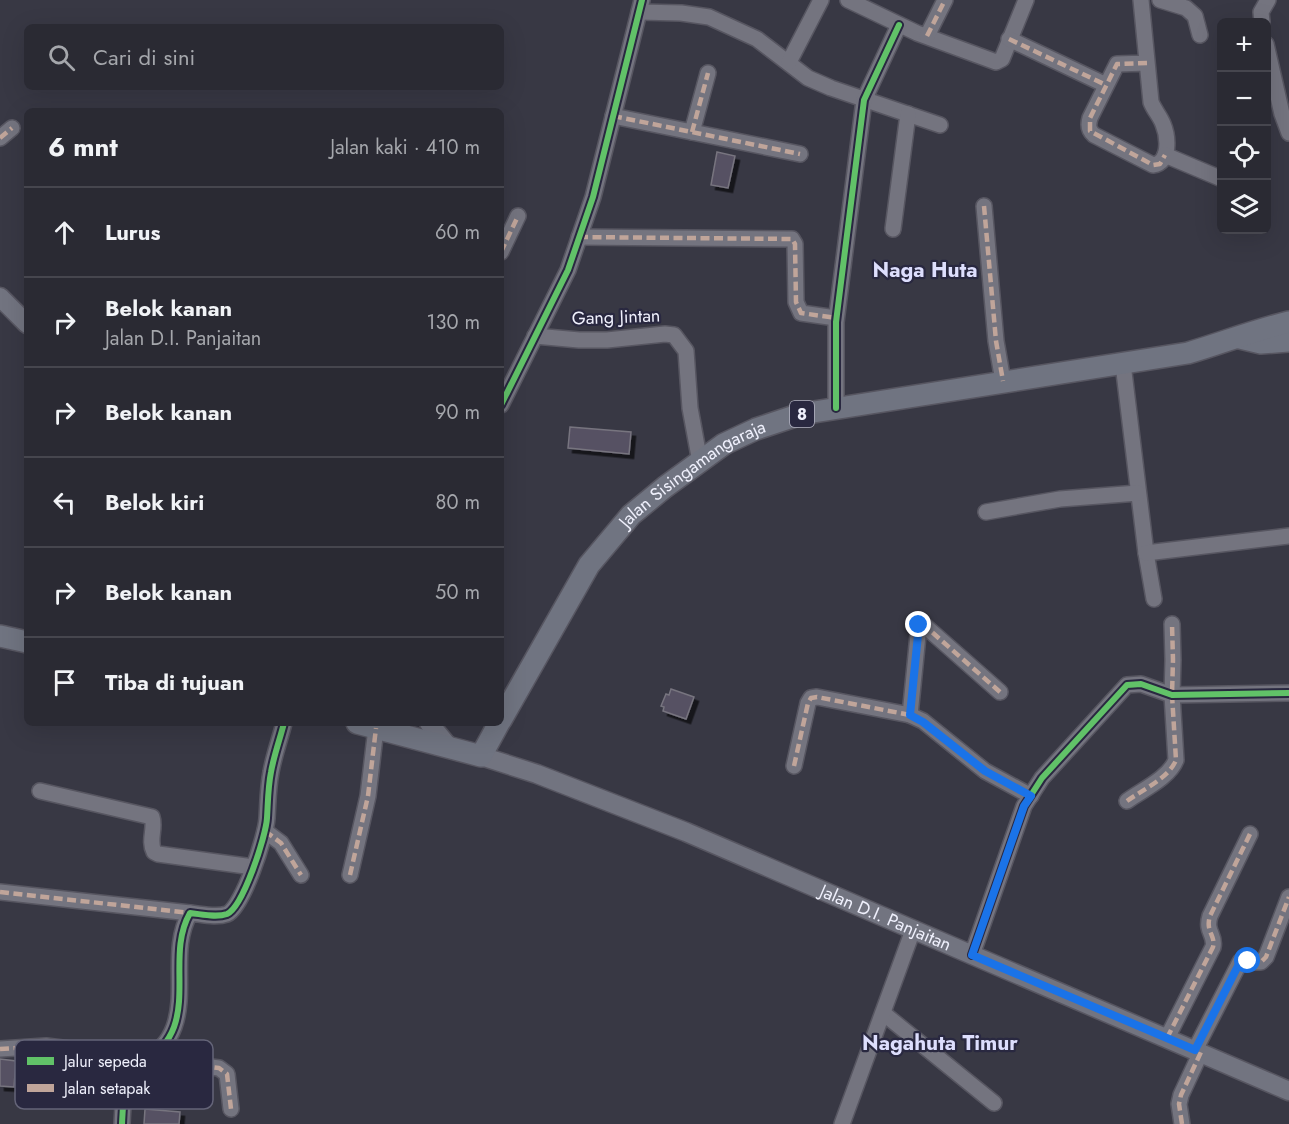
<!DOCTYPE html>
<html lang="id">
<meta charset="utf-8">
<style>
body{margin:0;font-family:Jost,sans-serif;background:#32323b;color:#f1f3f6}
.controls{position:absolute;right:18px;top:18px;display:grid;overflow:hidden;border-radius:9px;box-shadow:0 6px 24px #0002}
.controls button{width:54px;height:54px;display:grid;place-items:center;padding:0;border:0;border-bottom:2px solid #46464e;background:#2a2a33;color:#f1f3f6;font:30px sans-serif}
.stop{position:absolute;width:18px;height:18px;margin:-14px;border:4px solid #1a73e8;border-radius:50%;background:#fff}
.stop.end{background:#1a73e8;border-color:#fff;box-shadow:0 2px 6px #0008}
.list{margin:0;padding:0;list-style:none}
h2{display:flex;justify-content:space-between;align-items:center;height:78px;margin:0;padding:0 24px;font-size:26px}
h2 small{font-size:20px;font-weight:400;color:#a5a7ac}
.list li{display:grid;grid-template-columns:39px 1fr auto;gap:18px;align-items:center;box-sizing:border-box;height:90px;padding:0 24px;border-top:2px solid #46464e}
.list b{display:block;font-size:22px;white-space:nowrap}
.list p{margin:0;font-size:20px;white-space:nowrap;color:#a5a7ac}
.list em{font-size:20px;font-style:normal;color:#a5a7ac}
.icon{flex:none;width:33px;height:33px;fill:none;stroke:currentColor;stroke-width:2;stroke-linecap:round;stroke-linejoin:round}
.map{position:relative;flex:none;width:1289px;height:1124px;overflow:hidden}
.search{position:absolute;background:#2a2a33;box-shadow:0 6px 24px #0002;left:24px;top:24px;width:480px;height:66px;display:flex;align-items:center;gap:15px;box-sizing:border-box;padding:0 21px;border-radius:9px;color:#a5a7ac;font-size:22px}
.panel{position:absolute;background:#2a2a33;box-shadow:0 6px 24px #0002;left:24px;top:108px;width:480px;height:618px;border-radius:9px}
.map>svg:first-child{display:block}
.building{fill:#575163;stroke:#77747f;stroke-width:1.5;filter:url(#shadow)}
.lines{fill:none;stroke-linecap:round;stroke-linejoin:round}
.minor-casing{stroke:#575661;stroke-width:18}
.major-casing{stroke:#575661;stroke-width:21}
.highway-casing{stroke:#575661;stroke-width:24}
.minor{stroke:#74747f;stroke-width:15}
.major{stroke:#727480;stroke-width:18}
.highway{stroke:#707481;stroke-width:21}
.quiet{stroke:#c0a59a;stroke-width:4.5;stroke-dasharray:9 4.5;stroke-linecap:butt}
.cycleway-casing{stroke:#292840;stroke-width:10}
.cycleway{stroke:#61c268;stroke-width:6}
.route{stroke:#1a73e8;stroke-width:8}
.labels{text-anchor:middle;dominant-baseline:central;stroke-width:4.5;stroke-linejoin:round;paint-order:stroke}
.shield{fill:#292840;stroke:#b4b4c4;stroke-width:1.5}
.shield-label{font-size:16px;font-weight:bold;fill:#eff0fc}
.street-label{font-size:18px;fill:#eff0fc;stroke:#292840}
.quarter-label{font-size:21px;font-weight:bold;fill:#dddefd;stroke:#292840}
.key{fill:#292840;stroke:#646478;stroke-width:1.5}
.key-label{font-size:16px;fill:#eff0fc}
</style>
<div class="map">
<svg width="1289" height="1124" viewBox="0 0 1289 1124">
<defs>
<filter id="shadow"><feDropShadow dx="4.5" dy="4.5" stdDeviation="0" flood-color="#0009"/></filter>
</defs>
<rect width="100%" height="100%" fill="#383844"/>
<g class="building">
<polygon points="717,152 735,156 728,188 711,185"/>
<polygon points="570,427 631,432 629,454 568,448"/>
<polygon points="671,689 694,697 686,719 663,711 664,707 661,706 666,694 669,695"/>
<polygon points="0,1059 16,1061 14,1087 0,1086"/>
<polygon points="145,1109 180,1112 179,1124 144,1124"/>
</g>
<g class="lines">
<defs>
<g id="minor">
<polyline points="848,0 917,33 996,62 1002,59 1026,0"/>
<path d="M1141,0L1151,102C1154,110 1160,116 1163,124C1168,136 1171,163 1153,165L1094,135C1088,130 1088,125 1090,118L1117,64L1147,63"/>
<polyline points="1160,0 1186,8 1195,16 1200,35"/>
<polyline points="639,12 681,13 709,17 757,39 808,78 831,88 940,125"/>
<polyline points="1262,22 1261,12 1268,0"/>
<polyline points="927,36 945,0"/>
<polyline points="1009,39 1106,85"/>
<polyline points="1266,44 1282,114 1289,133"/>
<polyline points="789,62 821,0"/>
<polyline points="613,116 800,154"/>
<polyline points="692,132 708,73"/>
<polyline points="0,138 12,128"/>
<polyline points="1165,155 1222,179"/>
<polyline points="984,206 996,341 1003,381"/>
<polyline points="893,229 908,114"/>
<polyline points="579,237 792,239 795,244 796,302 801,313 836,318"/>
<polyline points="501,252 518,216"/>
<polyline points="535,336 579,340 607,340 665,334 674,335 686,351 690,408 700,462"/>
<polyline points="1123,364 1146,553 1154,599"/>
<polyline points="501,405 568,270 593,197 642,0"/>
<polyline points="836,408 836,322 864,100 899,25"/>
<polyline points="986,512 1060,499 1138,493"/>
<polyline points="1146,553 1289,536"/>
<polyline points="1000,692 925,626 919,625 910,715 923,721 985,771 1031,796"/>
<polyline points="794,766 808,703 811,698 817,697 910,715"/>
<path d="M40,791L152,817C156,828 148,840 154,852L158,854L253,867"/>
<path d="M1127,801C1142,790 1169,778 1176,760L1172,695L1173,660L1172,624"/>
<polyline points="265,831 281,843 301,875"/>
<polyline points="350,875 368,796 376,728"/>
<polyline points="0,892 190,913"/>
<polyline points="972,955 1024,806 1042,778 1127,685 1141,684 1172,695 1289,693"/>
<polyline points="883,1013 994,1103"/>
<path d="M1167,1038L1213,947C1216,935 1205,932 1210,916L1250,834"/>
<polyline points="0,1049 46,1046 219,1068 227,1074 231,1109"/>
<polyline points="1195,1050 1240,962 1261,962 1266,957 1289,897"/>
<polyline points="41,1087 124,1094"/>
<path d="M122,1124C123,1104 123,1077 141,1064C156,1052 167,1046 174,1027C187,991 170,948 190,913C201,914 216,918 227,914C243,907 266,836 267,818C268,802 268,787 271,772C274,755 280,739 284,723"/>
<polyline points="842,1124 913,930"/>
<polyline points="1182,1124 1179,1104 1181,1095 1201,1052"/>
</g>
<g id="major">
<polyline points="0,297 27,324"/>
<polyline points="429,723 448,746"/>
<path id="s1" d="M481,756L537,774L686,832L1289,1091"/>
</g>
<g id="highway">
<polyline points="1240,338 1261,343 1289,341"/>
<polyline points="0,636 27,642"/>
<path id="s2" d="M501,720L589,565L631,515L665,487L724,444L756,429L801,414L1188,353C1222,343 1255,330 1289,322"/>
<polyline points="357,723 481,756 499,723"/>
</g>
</defs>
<use href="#minor" class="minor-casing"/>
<use href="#major" class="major-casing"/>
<use href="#highway" class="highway-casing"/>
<use href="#minor" class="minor"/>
<use href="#major" class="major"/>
<use href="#highway" class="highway"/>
<g class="quiet">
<polyline points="927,36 945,0"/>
<polyline points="1009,39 1106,85"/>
<polyline points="1147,63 1117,64 1090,118 1090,131 1153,165 1160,164 1165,155"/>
<polyline points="613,116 800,154"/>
<polyline points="692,132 708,73"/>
<polyline points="0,138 12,128"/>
<polyline points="984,206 996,341 1003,381"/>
<polyline points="579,237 792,239 795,244 796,302 801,313 836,318"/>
<polyline points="501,252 518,216"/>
<polyline points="1000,692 925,626 919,625 910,715 923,721 985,771 1031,796"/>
<polyline points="794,766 808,703 811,698 817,697 910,715"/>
<path d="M1127,801C1142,790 1169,778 1176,760L1172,695L1173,660L1172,624"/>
<polyline points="265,831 281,843 301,875"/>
<polyline points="350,875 368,796 376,728"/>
<polyline points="0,892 190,913"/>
<path d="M1167,1038L1213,947C1216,935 1205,932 1210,916L1250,834"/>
<polyline points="0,1049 46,1046 219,1068 227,1074 231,1109"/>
<polyline points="1195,1050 1240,962 1261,962 1266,957 1289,897"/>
<polyline points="41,1087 124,1094"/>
<polyline points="1182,1124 1179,1104 1181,1095 1201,1052"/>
</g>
<defs>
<g id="cycleway">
<polyline points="501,405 568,270 593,197 642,0"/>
<polyline points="836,408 836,322 864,100 899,25"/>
<polyline points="972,955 1024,806 1042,778 1127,685 1141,684 1172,695 1289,693"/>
<path d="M122,1124C123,1104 123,1077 141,1064C156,1052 167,1046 174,1027C187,991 170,948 190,913C201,914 216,918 227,914C243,907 266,836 267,818C268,802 268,787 271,772C274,755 280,739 284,723"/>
</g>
</defs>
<use href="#cycleway" class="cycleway-casing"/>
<use href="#cycleway" class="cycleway"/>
</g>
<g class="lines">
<polyline class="route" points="919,625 910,715 923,722 985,771 1031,796 1024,806 972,955 1195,1050 1239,964 1242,961 1248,961"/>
</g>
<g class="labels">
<rect class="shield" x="790" y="401" width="24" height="26" rx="4.5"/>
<g class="shield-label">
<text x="802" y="414">8</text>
</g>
<g class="street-label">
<text transform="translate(616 317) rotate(-2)">Gang Jintan</text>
<text stroke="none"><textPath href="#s2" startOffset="318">Jalan Sisingamangaraja</textPath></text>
<text stroke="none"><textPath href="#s1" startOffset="436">Jalan D.I. Panjaitan</textPath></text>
</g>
<g class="quarter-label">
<text x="925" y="270">Naga Huta</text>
<text x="940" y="1043">Nagahuta Timur</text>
</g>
</g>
<rect x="15" y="1040" width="198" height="69" rx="9" class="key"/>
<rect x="27" y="1057" width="27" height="8" fill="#61c268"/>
<rect x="27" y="1084" width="27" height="8" fill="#c0a59a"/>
<g class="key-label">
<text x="64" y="1067">Jalur sepeda</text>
<text x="64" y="1094">Jalan setapak</text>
</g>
</svg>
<div class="controls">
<button>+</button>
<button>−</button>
<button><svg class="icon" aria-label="locate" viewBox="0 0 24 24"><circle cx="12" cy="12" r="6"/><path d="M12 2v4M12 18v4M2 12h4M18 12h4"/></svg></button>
<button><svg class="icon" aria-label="layers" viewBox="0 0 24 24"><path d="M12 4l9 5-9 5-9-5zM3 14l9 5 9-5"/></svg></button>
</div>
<div class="stop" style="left:1248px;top:961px"></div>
<div class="stop end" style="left:919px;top:625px"></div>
<div class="search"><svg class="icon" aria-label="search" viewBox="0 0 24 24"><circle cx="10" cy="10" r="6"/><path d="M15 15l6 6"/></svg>Cari di sini</div>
<section class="panel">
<h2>6 mnt<small>Jalan kaki · 410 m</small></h2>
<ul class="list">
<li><svg class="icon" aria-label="ahead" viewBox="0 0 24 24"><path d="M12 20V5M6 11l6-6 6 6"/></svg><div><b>Lurus</b></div><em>60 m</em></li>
<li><svg class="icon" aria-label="right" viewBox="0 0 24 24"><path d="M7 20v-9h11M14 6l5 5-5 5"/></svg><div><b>Belok kanan</b><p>Jalan D.I. Panjaitan</p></div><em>130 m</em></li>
<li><svg class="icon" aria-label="right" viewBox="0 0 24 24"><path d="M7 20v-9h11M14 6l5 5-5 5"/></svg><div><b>Belok kanan</b></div><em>90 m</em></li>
<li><svg class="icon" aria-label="left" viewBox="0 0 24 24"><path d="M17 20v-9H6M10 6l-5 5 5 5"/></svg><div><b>Belok kiri</b></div><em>80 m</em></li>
<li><svg class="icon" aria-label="right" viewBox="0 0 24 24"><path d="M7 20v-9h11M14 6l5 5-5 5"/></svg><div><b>Belok kanan</b></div><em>50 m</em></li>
<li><svg class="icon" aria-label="arrive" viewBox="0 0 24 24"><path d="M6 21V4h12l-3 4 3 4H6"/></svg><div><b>Tiba di tujuan</b></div></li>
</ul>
</section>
</div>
